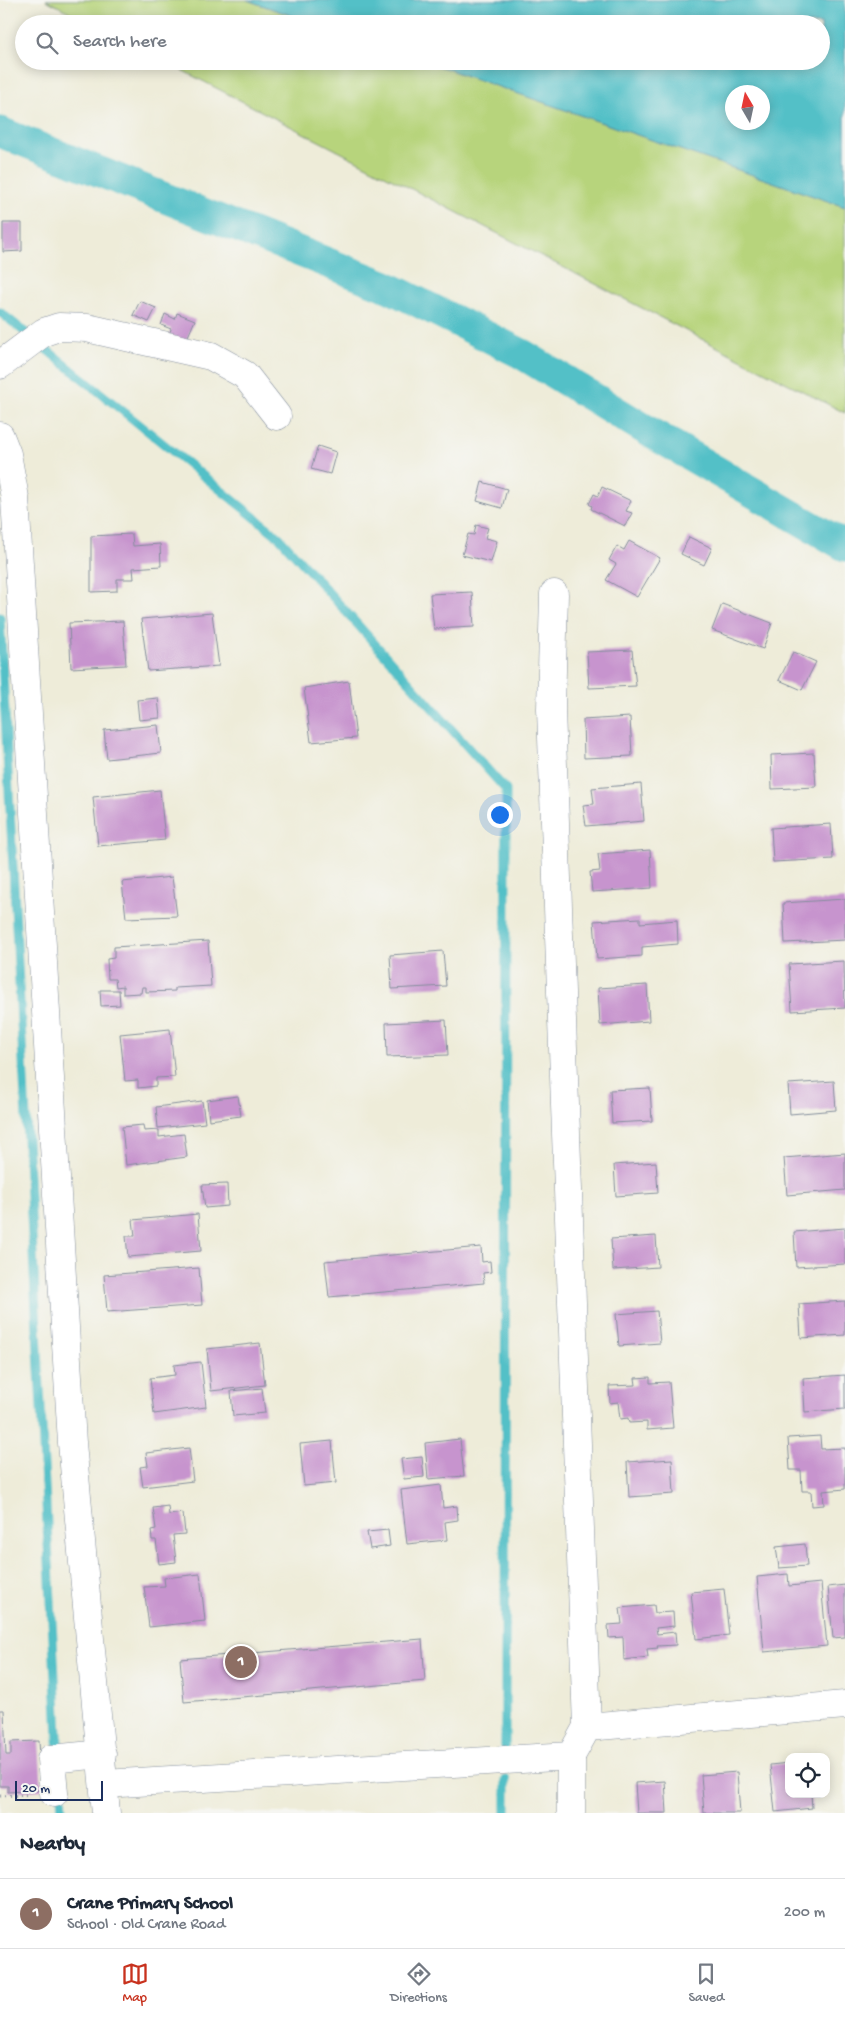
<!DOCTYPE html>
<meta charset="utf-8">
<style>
body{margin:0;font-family:"Gochi Hand",sans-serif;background:#f6f6f7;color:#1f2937}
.controls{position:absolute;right:15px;bottom:15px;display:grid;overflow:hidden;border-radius:10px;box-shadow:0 2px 12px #0003}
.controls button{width:45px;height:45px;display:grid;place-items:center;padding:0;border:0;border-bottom:1px solid #e0e1e3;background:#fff;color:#1f2937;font:25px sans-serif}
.compass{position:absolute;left:725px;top:85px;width:45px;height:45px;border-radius:50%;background:#fff;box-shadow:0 2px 12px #0003;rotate:351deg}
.scale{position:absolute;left:15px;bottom:12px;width:88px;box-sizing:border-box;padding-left:5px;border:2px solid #1b2f5e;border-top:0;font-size:14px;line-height:18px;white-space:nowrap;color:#1b2f5e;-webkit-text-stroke:4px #f6f6f2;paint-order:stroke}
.you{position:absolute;left:499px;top:814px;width:18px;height:18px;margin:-12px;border:4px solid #fff;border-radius:50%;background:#1a73e8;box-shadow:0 0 0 8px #1a73e833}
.badge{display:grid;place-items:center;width:32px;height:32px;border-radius:50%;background:#c8321e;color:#fff;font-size:16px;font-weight:700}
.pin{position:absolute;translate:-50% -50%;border:2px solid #fff;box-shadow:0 1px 5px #0006}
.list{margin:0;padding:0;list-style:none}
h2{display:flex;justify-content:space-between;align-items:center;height:65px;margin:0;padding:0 20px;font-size:21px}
h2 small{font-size:16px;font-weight:400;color:#747a83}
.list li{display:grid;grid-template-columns:32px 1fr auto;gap:15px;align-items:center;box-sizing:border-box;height:70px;padding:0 20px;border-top:1px solid #e0e1e3}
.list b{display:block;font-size:19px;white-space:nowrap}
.list p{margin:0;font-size:16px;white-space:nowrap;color:#747a83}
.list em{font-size:16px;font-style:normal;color:#747a83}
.icon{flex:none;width:28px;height:28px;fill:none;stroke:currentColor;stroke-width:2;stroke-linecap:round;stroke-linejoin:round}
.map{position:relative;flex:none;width:845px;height:1813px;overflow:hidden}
.search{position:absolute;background:#fff;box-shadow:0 2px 12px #0003;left:15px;right:15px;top:15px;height:55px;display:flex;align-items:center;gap:12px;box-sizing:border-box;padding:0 18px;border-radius:28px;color:#747a83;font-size:19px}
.sheet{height:135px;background:#fff}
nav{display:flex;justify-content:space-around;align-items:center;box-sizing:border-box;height:70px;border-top:1px solid #e0e1e3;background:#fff;font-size:14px;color:#747a83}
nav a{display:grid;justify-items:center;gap:2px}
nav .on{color:#c8321e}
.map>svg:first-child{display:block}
.green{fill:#b7d47b;stroke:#69826c}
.water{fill:#52c0c7;stroke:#367892;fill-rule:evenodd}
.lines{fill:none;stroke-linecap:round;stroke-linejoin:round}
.stream{stroke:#52c0c7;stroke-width:9}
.canal{stroke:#52c0c7;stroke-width:31}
.building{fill:#c794ce}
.minor-casing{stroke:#848e9c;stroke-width:29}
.path{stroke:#848e9c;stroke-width:3;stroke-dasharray:1 4;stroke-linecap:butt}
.minor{stroke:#fff;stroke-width:28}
</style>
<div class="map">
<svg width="845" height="1813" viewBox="0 0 845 1813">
<rect width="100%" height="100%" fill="#f6f6f2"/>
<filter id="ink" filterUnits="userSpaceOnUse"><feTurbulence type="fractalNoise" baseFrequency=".02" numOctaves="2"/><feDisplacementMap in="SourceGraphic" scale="10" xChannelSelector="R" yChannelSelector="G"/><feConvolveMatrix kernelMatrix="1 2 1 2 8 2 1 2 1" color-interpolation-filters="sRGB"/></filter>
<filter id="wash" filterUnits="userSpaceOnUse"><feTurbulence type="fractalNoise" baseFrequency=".0096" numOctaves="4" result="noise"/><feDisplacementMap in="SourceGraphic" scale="20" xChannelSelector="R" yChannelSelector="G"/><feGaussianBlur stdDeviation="1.12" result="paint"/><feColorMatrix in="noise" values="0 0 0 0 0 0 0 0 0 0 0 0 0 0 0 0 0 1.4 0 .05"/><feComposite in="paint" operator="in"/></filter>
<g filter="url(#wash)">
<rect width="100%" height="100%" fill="#eeecd9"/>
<g class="green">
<polygon points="46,0 247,0 316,24 92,24"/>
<polygon points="164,61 424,61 845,207 845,413"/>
</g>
<path class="water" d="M247,0H845V207L424,61H821V24H316ZM732,92H762V122H732Z"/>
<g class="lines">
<g class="stream">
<polyline points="0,312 279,537 506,790 505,1746"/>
<polyline points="0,617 59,1755"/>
<polyline points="61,1793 62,1813"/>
<polyline points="506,1813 506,1780"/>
</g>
<polyline class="canal" points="0,132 388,287 522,354 648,431 845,546"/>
</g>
<g id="blocks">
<g class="building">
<polygon points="3,223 22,223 22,251 3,252"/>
<polygon points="140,301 156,308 149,322 133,315"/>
<polygon points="177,313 195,320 186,341 169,335 171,329 161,325 165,314 175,319"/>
<polygon points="318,446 336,452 330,474 311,469"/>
<polygon points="482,482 507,489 502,508 477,501"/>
<polygon points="602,487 631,501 626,511 632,513 625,526 591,509 592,506 589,504 594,494 598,496"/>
<polygon points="476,525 488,528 485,538 497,541 491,562 462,555 468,534 474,535"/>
<polygon points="132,534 133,546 160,544 161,566 133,568 134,579 117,579 117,591 91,592 91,536"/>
<polygon points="689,537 712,548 704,565 681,554"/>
<polygon points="629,541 660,558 637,597 606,580 616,564 609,560 617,546 624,550"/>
<polygon points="472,592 474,627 434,629 430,594"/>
<polygon points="722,604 772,623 763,649 712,630"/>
<polygon points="212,613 219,666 148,671 141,619"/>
<polygon points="123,621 126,665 71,668 69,623"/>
<polygon points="632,650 636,686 589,688 587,652"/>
<polygon points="793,652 816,662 802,690 779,680"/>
<polygon points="349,681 356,738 311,742 304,688"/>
<polygon points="158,698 160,718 139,720 137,700"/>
<polygon points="630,717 632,756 584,758 583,720"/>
<polygon points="158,725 161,753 107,759 104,730"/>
<polygon points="814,753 816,787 772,789 771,755"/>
<polygon points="641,784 644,821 586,826 583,805 594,804 592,788"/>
<polygon points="160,790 165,840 98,846 93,797"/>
<polygon points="831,824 833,859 773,862 771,828"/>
<polygon points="650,850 652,888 592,892 590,872 600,871 598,854"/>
<polygon points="172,877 177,916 126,918 122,882"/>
<polygon points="845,899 845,940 785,943 783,903"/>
<polygon points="640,918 640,923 677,920 678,944 642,947 642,956 597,959 594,921"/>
<polygon points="208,941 211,986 175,988 175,991 146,992 146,987 142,987 141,993 123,994 123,986 116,987 115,979 108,979 107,959 114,958 114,947"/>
<polygon points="443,951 446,986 392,989 390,955"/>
<polygon points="844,961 845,1008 792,1011 789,964"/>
<polygon points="647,985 649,1021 600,1025 598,988"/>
<polygon points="100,990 119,990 120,1005 101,1006"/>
<polygon points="446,1020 448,1055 387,1057 386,1023"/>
<polygon points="170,1029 175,1077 156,1078 156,1086 138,1088 138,1080 125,1081 120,1034"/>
<polygon points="834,1081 836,1110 790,1114 788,1084"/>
<polygon points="650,1088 652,1121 612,1123 610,1090"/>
<polygon points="238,1096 241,1116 209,1120 207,1100"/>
<polygon points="202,1101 205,1123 158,1128 156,1107"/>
<polygon points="143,1125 144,1131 159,1130 159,1137 184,1134 187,1157 126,1165 122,1127"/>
<polygon points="845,1153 845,1190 787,1195 784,1158"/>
<polygon points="656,1162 658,1193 616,1196 614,1165"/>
<polygon points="227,1184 228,1206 205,1208 202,1185"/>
<polygon points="198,1214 201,1251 128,1257 126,1236 135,1236 133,1220"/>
<polygon points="845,1228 845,1264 796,1267 794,1232"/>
<polygon points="656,1236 658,1267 613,1270 611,1239"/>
<polygon points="481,1247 482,1262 490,1261 491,1272 483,1273 484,1283 329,1297 325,1261"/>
<polygon points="199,1268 202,1305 107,1312 104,1275"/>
<polygon points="845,1301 845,1335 801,1338 799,1304"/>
<polygon points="657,1311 660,1343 619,1346 616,1314"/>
<polygon points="260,1343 265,1385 211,1391 207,1349"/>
<polygon points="201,1362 206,1407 154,1414 150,1378 175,1375 174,1365"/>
<polygon points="845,1375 845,1409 805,1412 803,1378"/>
<polygon points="650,1377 650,1383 669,1382 673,1428 647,1430 647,1422 629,1423 628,1418 620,1419 618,1402 610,1403 609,1386 636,1385 635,1378"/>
<polygon points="262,1388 265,1413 233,1416 231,1391"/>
<polygon points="820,1436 821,1449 845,1448 845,1489 823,1491 824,1505 812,1506 811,1491 802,1491 801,1470 790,1470 788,1438"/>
<polygon points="460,1439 464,1476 428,1479 425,1443"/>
<polygon points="332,1441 336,1483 304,1486 300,1444"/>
<polygon points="189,1448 193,1481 143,1487 140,1467 148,1466 146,1453"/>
<polygon points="422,1457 424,1477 404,1479 401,1459"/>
<polygon points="672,1459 674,1494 629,1497 627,1462"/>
<polygon points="441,1485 443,1508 457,1506 458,1520 445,1522 447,1540 407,1544 401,1490"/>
<polygon points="168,1506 169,1515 183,1513 185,1534 173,1535 176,1562 159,1564 156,1540 152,1540 151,1530 156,1529 153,1508"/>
<polygon points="388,1530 390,1546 370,1549 367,1532"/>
<polygon points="805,1544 807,1566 779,1568 776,1547"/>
<polygon points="200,1574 205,1621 149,1627 144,1587 165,1586 164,1578"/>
<polygon points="788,1574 789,1586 821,1583 827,1646 764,1652 757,1577"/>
<polygon points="845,1585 845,1637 833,1638 828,1587"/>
<polygon points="724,1589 729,1635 696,1639 691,1592"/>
<polygon points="654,1605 655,1613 673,1612 674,1626 656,1628 657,1634 675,1632 676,1645 657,1646 658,1648 647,1649 648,1657 624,1660 623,1637 609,1638 608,1625 622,1624 620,1608"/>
<polygon points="422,1639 425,1681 184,1702 180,1659"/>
<polygon points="0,1710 4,1710 6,1755 11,1755 11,1742 39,1741 42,1790 8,1792 8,1786 0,1786"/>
<polygon points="789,1763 789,1794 811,1794 812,1808 775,1812 770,1765"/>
<polygon points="737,1772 740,1813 704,1813 701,1775"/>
<polygon points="665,1781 667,1813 637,1813 635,1783"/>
</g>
</g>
</g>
<g filter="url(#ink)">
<use href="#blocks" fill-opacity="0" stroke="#848e9c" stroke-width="1"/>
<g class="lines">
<defs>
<g id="minor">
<polyline points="0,365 44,332 59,327 87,328 211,356 245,375 277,416"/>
<polyline points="0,436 7,454 15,498 72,1443 106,1813"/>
<polyline points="554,594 551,709 587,1727"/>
<polyline points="571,1756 571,1813"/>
<polyline points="104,1784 571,1756 587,1727 845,1705"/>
<polyline points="54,1793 51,1759 102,1754"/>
</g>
</defs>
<use href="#minor" class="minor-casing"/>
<polyline class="path" points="0,1796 26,1795"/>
<use href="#minor" class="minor"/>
</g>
</g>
</svg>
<div class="controls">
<button><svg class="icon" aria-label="locate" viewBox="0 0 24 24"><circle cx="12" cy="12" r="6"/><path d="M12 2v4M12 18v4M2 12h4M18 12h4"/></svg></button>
</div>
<svg class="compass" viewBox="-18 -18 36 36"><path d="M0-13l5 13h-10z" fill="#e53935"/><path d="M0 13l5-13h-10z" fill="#747a83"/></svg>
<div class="scale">20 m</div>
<div class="you"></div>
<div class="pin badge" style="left:241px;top:1662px;background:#8d6e63">1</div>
<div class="search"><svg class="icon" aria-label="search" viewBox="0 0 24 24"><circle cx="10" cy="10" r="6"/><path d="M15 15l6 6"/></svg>Search here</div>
</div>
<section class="sheet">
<h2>Nearby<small></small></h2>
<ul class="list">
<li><span class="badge" style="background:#8d6e63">1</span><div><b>Crane Primary School</b><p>School · Old Crane Road</p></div><em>200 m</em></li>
</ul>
</section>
<nav>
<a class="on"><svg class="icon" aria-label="map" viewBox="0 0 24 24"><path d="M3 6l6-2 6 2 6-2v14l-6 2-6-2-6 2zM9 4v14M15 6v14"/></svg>Map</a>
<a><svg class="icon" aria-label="directions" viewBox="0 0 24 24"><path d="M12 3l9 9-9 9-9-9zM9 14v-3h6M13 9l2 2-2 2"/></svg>Directions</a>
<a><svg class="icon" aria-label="saved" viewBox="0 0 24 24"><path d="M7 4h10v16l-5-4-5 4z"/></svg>Saved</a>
</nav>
